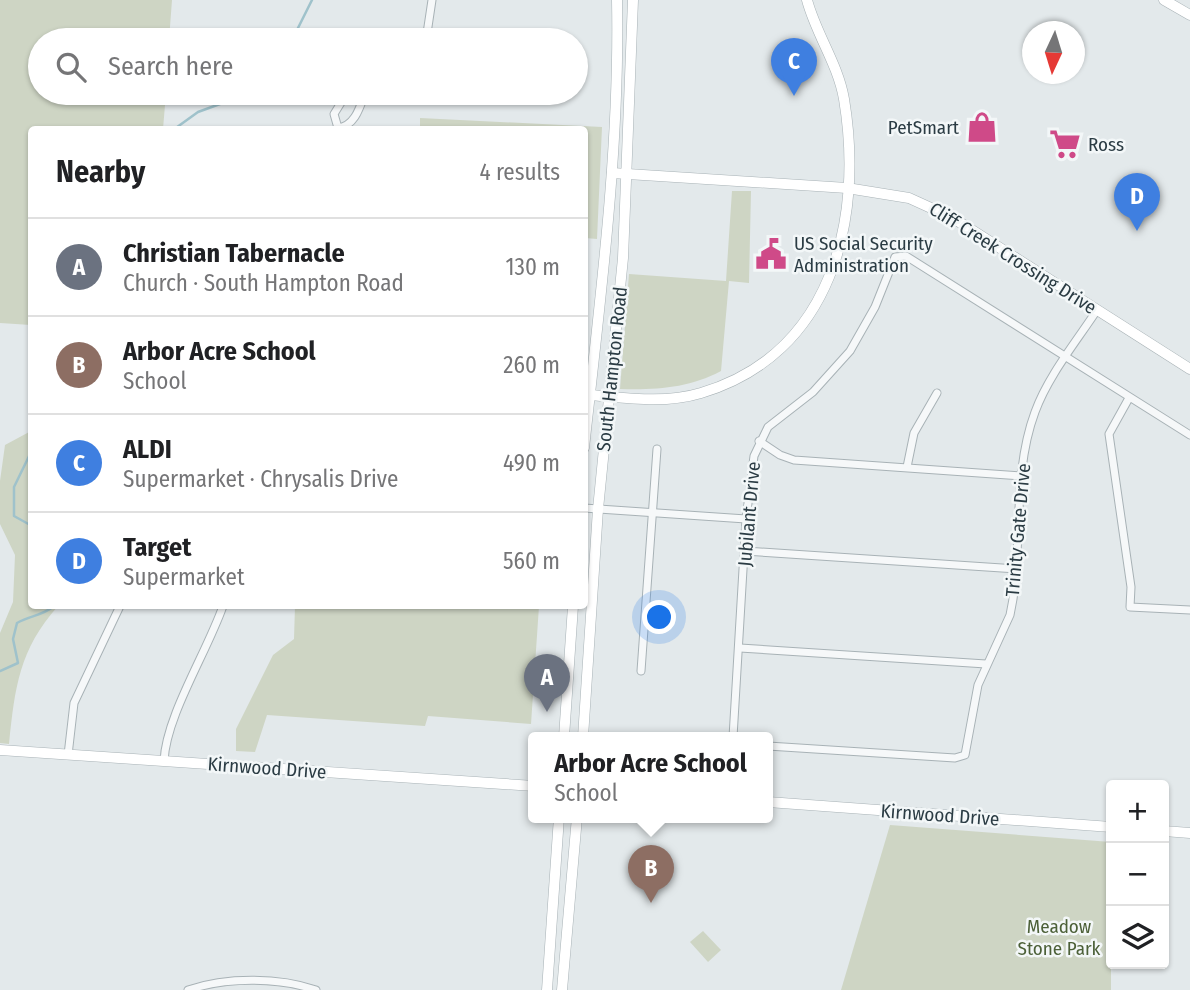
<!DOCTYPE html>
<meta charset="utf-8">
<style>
body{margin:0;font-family:"Fira Sans Condensed",sans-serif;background:#f2f2f2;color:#202124}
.controls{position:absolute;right:21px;bottom:21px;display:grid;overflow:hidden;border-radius:7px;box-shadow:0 2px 5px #0004}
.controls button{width:63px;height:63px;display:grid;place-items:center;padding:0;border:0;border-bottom:2px solid #e0e0e0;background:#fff;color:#202124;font:35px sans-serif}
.compass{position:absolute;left:1022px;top:21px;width:63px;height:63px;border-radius:50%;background:#fff;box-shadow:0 2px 5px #0004;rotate:184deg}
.you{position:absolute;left:660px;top:618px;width:24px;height:24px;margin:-18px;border:5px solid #fff;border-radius:50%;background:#1a73e8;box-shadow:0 0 0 10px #1a73e833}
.badge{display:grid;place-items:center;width:46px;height:46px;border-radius:50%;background:#cf4a88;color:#fff;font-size:23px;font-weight:700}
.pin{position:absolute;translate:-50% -58px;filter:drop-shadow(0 2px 4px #0008)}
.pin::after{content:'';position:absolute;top:37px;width:24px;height:21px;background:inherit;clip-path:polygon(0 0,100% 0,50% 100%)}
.popup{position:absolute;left:528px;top:732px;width:245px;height:91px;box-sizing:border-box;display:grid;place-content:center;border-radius:7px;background:#fff;filter:drop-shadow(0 2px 5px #0005);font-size:23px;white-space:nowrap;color:#757577}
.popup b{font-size:26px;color:#202124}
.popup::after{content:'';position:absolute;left:50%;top:100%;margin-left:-14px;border:14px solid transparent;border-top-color:#fff}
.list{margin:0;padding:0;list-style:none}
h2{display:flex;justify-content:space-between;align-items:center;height:91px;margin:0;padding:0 28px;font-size:30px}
h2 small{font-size:23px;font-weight:400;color:#757577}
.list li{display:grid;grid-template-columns:46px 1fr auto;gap:21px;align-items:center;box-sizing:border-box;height:98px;padding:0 28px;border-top:2px solid #e0e0e0}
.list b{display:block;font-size:26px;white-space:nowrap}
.list p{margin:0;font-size:23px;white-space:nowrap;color:#757577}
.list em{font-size:23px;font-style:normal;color:#757577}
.icon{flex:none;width:38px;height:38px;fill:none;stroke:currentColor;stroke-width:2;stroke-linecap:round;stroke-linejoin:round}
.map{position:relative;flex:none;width:1190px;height:990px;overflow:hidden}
.search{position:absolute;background:#fff;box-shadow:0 2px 5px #0004;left:28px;top:28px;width:560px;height:77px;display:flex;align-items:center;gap:18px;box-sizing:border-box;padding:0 24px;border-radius:38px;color:#757577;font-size:26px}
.panel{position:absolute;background:#fff;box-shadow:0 2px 5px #0004;left:28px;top:126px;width:560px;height:483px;border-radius:7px}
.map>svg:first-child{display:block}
.green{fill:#ced5c4}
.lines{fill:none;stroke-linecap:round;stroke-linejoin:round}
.stream{stroke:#9fc2cb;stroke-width:2.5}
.street-casing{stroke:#a8b2b6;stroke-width:9}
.secondary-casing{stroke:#a8b2b6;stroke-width:11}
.street{stroke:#f6f8f9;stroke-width:7}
.secondary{stroke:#fff;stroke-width:10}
.labels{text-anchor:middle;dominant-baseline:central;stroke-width:5;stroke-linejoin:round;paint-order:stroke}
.poi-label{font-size:19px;fill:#2b3c44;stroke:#f3f7f8;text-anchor:start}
.street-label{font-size:19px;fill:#2b3c44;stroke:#f3f7f8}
.park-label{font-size:19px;fill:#4c6038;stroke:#f3f7f8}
</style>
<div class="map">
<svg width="1190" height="990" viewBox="0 0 1190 990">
<rect width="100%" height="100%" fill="#e3e9eb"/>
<g class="green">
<polygon points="0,0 172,0 169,40 40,40 40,93 166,93 163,129 32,130 31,325 0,323"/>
<polygon points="420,118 602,127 597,239 585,238 584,130 420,129"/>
<path d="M732,191H751L749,283L729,281L721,371C689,388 657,390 620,389L629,274L726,281Z"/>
<path d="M31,431L32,606H58C19,650 15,687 9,744L0,743V633L13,602L15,555L0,524V481L5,445Z"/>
<polygon points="295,606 539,606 531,724 428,716 425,726 267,715 255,752 236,751 236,729 273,655 294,639"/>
<polygon points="890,825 1111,842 1111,990 841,990"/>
<polygon points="703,931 721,950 708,962 690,942"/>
</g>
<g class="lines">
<g class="stream">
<polyline points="292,40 312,0"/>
<polyline points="173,130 198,112 250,93"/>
<polyline points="32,450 14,487 14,516 32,526"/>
<path d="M0,671L18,663L13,639L17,623C31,615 42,616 54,606"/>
</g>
<defs>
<g id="street">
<polyline points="426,40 432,0"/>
<path d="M347,93L334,114L338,128C355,126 360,107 365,93"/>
<polyline points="1129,398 1109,434 1131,587 1130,607 1190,610"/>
<polyline points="759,441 780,455 794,460 1021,476"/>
<polyline points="907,467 914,433 937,393"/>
<polyline points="584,508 746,519"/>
<polyline points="745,551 1017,569"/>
<polyline points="740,648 986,664"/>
<polyline points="641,671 657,449"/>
<polyline points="733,737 746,519 754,456 768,427 813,392 850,351 875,307 895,257 906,256 1190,435"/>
<path d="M768,746L955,758L965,755L978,685L1010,615L1013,599C1022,538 1013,471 1035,412C1048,376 1076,342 1097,310"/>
<polyline points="68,755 74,703 120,606"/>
<path d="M164,761C166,716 207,652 223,606"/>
<path d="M188,990C226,977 278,977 316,990"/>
</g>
<g id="secondary">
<polyline points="1164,0 1190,15"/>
<polyline points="612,173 847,188 909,198 953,218 1190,369"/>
<path d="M590,395C626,398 665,404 701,393C832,354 864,220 844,99C838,64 816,34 807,0"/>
<path d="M584,448C600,299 620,150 617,0"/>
<polyline points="564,737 573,606"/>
<polyline points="583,737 598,509 623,258 633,0"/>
<polyline points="0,750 534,786"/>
<polyline points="768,802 1111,827"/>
<polyline points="1164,831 1190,833"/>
<polyline points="547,990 559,817"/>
<polyline points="562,990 577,817"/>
</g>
</defs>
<use href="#street" class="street-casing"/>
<use href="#secondary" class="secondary-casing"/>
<use href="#street" class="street"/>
<use href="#secondary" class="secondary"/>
</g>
<defs>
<symbol id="shop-bare" viewBox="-9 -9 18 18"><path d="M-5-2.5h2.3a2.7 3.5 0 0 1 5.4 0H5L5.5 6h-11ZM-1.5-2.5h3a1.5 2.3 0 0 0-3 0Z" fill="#cf4a88" stroke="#f3f7f8" stroke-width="2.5" paint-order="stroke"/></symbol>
<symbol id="supermarket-bare" viewBox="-9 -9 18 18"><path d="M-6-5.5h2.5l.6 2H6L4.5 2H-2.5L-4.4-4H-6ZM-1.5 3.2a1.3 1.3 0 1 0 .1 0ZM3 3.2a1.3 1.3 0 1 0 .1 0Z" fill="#cf4a88" stroke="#f3f7f8" stroke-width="2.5" paint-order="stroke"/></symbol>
<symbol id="civic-bare" viewBox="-9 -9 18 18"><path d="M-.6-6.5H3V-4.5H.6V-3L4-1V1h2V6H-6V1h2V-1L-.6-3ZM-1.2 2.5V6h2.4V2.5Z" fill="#cf4a88" stroke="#f3f7f8" stroke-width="2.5" paint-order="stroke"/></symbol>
</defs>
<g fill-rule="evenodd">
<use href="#shop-bare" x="960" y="105" width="44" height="44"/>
<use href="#supermarket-bare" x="1043" y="122" width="44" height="44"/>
<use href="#civic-bare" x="749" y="232" width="44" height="44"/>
</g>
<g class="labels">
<g class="poi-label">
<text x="959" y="127" text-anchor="end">PetSmart</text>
<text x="1088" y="144">Ross</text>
<text x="794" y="243">US Social Security<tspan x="794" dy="22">Administration</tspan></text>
</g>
<g class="street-label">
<text transform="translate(1013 258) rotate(32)">Cliff Creek Crossing Drive</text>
<text transform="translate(612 369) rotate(-84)">South Hampton Road</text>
<text transform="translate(749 514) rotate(-85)">Jubilant Drive</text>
<text transform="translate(1018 530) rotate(-85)">Trinity Gate Drive</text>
<text transform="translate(267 768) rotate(4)">Kirnwood Drive</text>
<text transform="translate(940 815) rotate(4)">Kirnwood Drive</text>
</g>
<g class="park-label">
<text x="1059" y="926">Meadow<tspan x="1059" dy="22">Stone Park</tspan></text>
</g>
</g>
</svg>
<div class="controls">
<button>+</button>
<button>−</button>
<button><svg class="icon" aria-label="layers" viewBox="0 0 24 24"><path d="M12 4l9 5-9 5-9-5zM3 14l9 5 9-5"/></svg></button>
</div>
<svg class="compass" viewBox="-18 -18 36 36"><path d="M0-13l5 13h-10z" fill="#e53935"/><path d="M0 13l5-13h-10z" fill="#757577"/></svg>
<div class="you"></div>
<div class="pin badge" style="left:547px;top:712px;background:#6b7280">A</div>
<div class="pin badge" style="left:651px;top:903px;background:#8d6e63">B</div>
<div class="popup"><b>Arbor Acre School</b>School</div>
<div class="pin badge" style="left:794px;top:96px;background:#3f7fe0">C</div>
<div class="pin badge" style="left:1137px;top:231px;background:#3f7fe0">D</div>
<div class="search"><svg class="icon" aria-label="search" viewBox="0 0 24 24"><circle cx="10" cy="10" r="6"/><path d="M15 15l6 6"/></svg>Search here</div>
<section class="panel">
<h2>Nearby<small>4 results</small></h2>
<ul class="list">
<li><span class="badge" style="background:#6b7280">A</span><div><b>Christian Tabernacle</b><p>Church · South Hampton Road</p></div><em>130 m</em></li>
<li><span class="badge" style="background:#8d6e63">B</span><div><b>Arbor Acre School</b><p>School</p></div><em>260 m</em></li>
<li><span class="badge" style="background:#3f7fe0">C</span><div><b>ALDI</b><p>Supermarket · Chrysalis Drive</p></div><em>490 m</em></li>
<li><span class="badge" style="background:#3f7fe0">D</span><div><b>Target</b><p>Supermarket</p></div><em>560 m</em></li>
</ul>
</section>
</div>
